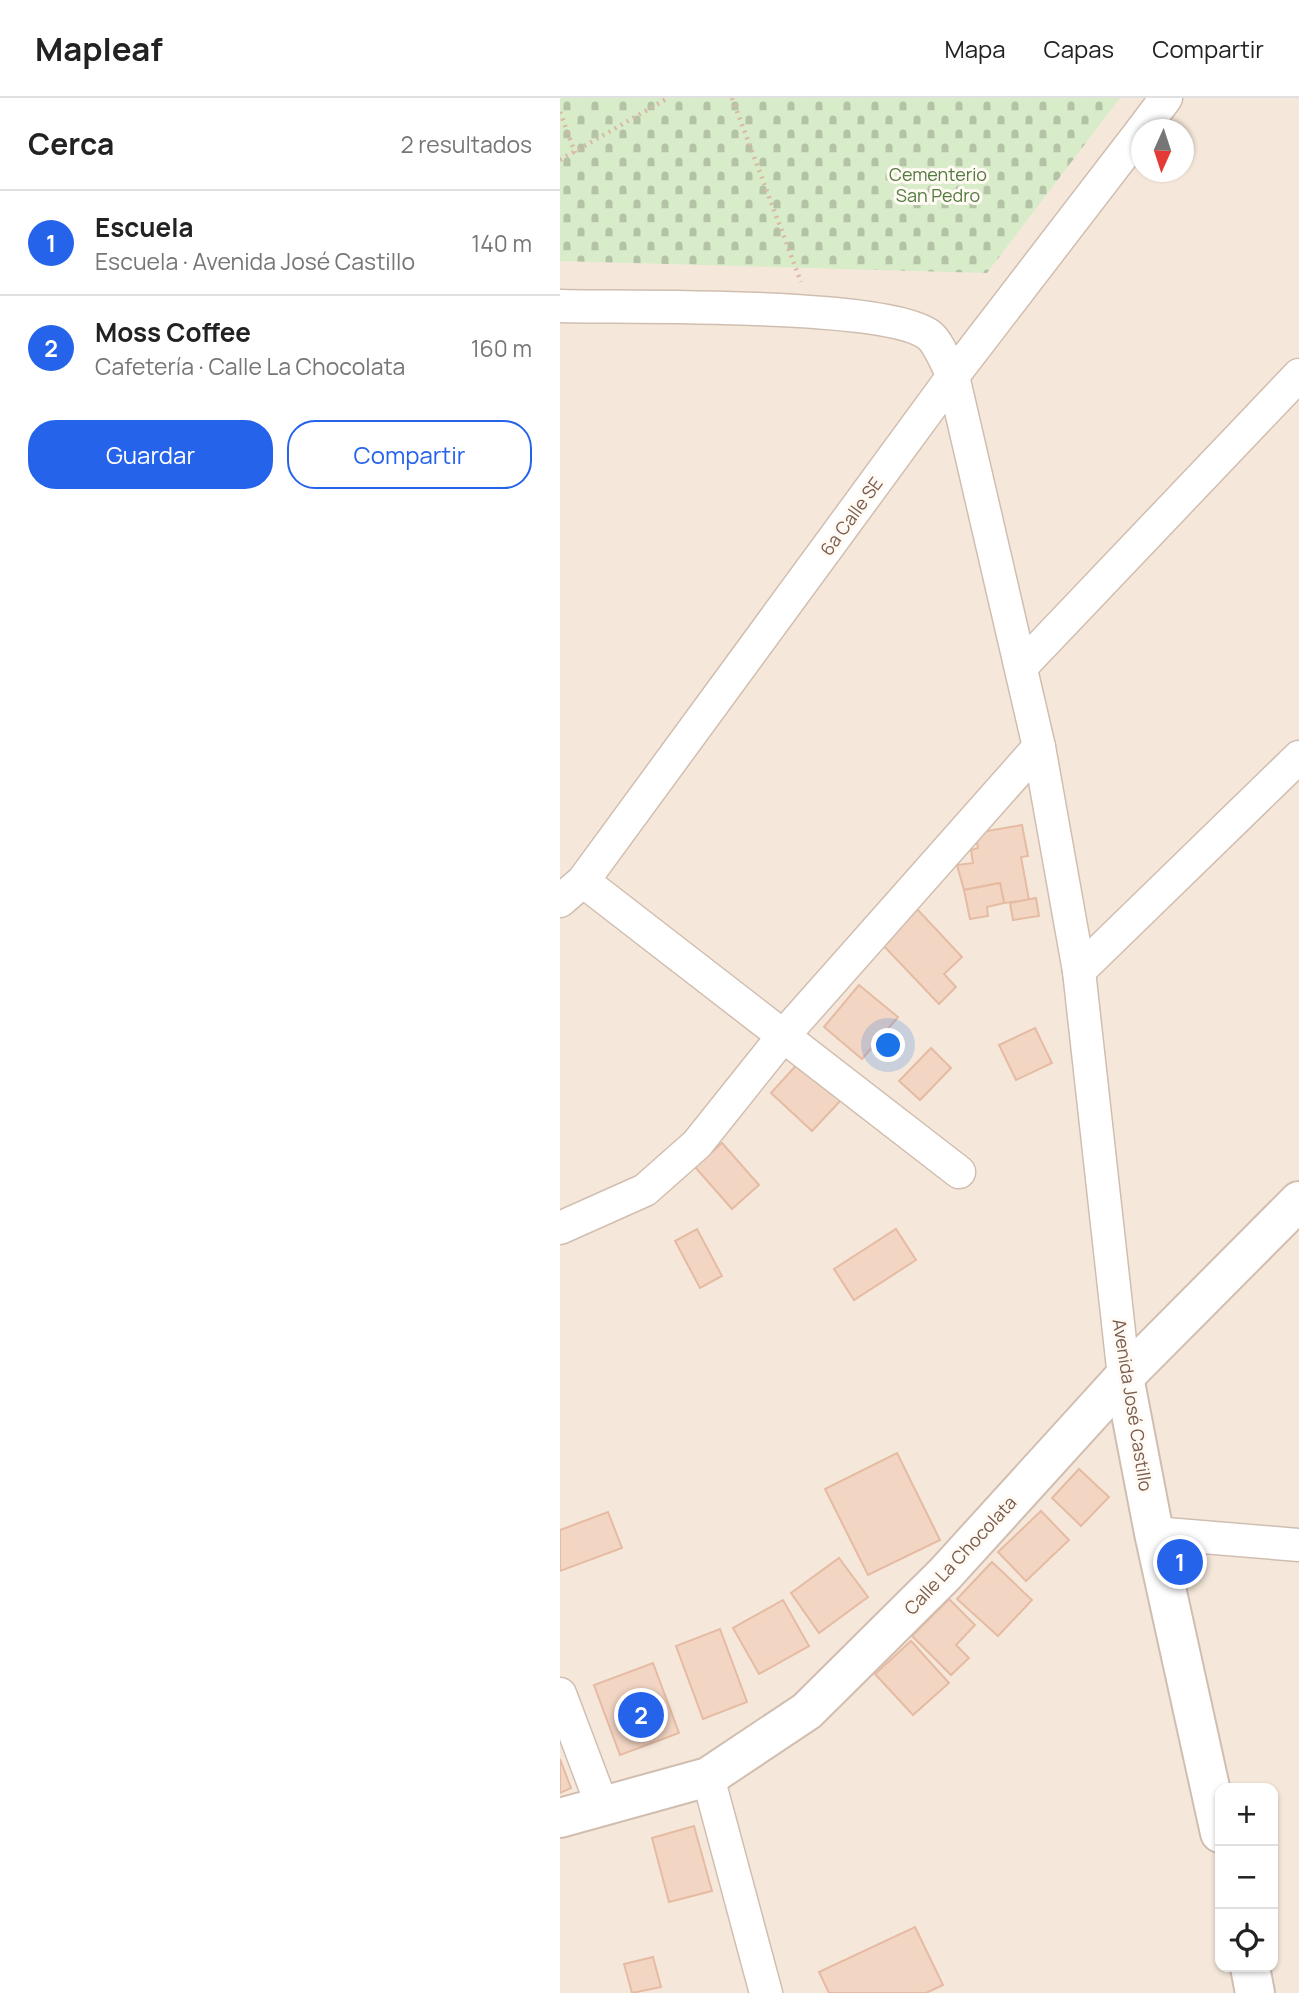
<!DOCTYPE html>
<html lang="es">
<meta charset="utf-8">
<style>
body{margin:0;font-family:Manrope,sans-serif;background:#f6f6f6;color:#222}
.controls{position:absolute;right:21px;bottom:21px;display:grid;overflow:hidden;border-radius:14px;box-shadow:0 2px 5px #0004}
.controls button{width:63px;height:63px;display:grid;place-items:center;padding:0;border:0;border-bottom:2px solid #e0e0e0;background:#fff;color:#222;font:35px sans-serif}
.compass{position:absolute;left:571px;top:21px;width:63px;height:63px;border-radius:50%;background:#fff;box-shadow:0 2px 5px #0004;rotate:183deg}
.you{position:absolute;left:329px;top:948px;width:24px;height:24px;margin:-18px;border:5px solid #fff;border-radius:50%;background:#1a73e8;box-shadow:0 0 0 10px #1a73e833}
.badge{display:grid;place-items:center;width:46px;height:46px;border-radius:50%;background:#2563eb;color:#fff;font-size:23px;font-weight:700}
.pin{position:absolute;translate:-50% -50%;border:4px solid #fff;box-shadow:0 2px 7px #0006}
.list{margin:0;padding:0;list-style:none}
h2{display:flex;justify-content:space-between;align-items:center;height:91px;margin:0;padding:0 28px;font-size:30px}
h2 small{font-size:23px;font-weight:400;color:#767676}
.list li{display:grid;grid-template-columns:46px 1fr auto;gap:21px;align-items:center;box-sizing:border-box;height:105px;padding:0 28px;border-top:2px solid #e0e0e0}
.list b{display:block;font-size:26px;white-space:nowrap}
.list p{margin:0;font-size:23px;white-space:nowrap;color:#767676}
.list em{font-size:23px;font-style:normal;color:#767676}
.actions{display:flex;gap:14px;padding:21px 28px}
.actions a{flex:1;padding:16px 0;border:2px solid #2563eb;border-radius:28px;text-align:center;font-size:24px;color:#2563eb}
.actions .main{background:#2563eb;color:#fff}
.icon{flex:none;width:38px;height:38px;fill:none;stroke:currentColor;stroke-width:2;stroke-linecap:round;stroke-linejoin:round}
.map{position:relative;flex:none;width:739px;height:1895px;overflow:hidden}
header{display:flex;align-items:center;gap:42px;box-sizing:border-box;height:98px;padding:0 35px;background:#fff;border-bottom:2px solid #e0e0e0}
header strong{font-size:33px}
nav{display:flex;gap:38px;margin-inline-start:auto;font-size:24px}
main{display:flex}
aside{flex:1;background:#fff}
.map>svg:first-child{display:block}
.residential{fill:#f5e8da;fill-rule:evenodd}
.cemetery{fill:url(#cemetery-stones)}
.building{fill:#f3d5c3;stroke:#e6bba3;stroke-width:2}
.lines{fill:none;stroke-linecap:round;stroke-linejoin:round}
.minor-casing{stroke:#d1beb0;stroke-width:35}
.tertiary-casing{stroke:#d1beb0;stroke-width:42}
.path{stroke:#d9b8a5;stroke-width:4.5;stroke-dasharray:2 5;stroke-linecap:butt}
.minor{stroke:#fff;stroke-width:32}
.tertiary{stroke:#fff;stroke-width:38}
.labels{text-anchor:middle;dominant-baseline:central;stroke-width:6;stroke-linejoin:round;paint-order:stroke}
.park-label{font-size:18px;fill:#537a41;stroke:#fffaf3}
.street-label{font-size:18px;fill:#7a5c4d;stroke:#fffaf3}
</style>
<header>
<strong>Mapleaf</strong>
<nav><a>Mapa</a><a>Capas</a><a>Compartir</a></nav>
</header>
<main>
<aside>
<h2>Cerca<small>2 resultados</small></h2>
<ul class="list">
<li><span class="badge">1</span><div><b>Escuela</b><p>Escuela · Avenida José Castillo</p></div><em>140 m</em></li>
<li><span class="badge">2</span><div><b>Moss Coffee</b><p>Cafetería · Calle La Chocolata</p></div><em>160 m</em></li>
</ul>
<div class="actions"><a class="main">Guardar</a><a>Compartir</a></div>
</aside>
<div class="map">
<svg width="739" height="1895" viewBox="0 0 739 1895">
<defs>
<pattern id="cemetery-stones" width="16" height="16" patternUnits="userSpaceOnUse" patternTransform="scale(1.75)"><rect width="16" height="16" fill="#d8ecc9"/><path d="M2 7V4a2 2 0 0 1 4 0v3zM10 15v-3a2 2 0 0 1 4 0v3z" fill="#b4c2a5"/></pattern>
</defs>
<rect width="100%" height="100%" fill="#fdf6ec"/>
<path class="residential" d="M0,0H739V1895H0ZM582,32H624V74H582ZM660,1690H713V1869H660Z"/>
<polygon class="cemetery" points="0,0 560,0 427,175 0,163"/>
<g class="building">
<polygon points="462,727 468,758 461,759 469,802 444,805 440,785 404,792 397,767 413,765 411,752 418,750 415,735"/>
<polygon points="440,785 444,805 427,809 428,818 410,821 404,792"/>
<polygon points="476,800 479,818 453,822 450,805"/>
<polygon points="357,811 402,859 384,876 396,889 379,906 321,845"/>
<polygon points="299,887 338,919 302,961 264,929"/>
<polygon points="475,930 492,965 456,982 439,947"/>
<polygon points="371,950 391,970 360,1002 339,983"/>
<polygon points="242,961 283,1000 252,1033 211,995"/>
<polygon points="162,1045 199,1087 172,1111 135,1069"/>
<polygon points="137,1131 162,1178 140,1190 115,1143"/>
<polygon points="336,1131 356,1162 294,1202 274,1171"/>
<polygon points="337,1355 380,1442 308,1477 265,1391"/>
<polygon points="519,1371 549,1399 521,1428 492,1400"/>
<polygon points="481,1413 509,1442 466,1483 438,1454"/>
<polygon points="48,1414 62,1450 0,1473 0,1432"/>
<polygon points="279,1460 308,1499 259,1535 231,1495"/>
<polygon points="432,1464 472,1502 438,1538 397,1501"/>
<polygon points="389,1501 415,1527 396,1547 409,1560 391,1577 352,1538"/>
<polygon points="223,1502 249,1548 199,1576 173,1530"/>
<polygon points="160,1531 187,1604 143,1621 116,1548"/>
<polygon points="351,1543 389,1585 353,1617 315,1576"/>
<polygon points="93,1565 119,1635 60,1657 34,1587"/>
<polygon points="0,1661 11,1690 0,1695"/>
<polygon points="134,1728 152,1793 109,1804 92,1740"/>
<polygon points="355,1829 383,1887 366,1895 269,1895 259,1874"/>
<polygon points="93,1859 101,1889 72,1895 64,1866"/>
</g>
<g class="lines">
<defs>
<g id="minor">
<polyline points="582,32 606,0"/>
<path d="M0,208C67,210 325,204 369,237C379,245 387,267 393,278L479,649L519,873L564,1279"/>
<polyline points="462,568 739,277"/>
<polyline points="23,783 399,1074"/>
<polyline points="0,803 23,783 393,278 582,32"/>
<polyline points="519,873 739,659"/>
<polyline points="0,1130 85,1092 137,1046 224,937 479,649"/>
<polyline points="594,1435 739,1447"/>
<polyline points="0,1596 43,1710"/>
<polyline points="148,1679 206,1895"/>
</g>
<g id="tertiary">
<polyline points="564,1279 594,1435 660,1735"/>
<polyline points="0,1720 148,1679 247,1613 385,1476 564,1279 739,1103"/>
<polyline points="690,1869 695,1895"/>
</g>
</defs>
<use href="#minor" class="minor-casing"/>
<use href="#tertiary" class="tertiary-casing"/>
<g class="path">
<polyline points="172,0 241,184"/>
<polyline points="0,14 15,55"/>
<polyline points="0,62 108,0"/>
</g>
<use href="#minor" class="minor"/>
<use href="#tertiary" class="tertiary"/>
</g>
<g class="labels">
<g class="park-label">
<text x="378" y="76">Cementerio<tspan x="378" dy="21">San Pedro</tspan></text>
</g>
<g class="street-label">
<text transform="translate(291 418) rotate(-54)">6a Calle SE</text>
<text transform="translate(573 1307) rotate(81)">Avenida José Castillo</text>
<text transform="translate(400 1457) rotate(-47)">Calle La Chocolata</text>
</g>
</g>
</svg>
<div class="controls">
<button>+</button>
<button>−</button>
<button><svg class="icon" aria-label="locate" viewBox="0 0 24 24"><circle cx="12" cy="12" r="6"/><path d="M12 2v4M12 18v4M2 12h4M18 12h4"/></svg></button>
</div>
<svg class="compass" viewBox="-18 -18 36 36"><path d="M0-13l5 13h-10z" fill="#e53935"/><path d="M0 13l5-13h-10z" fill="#767676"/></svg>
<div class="you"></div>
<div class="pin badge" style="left:620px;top:1464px">1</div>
<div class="pin badge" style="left:81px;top:1617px">2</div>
</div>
</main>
